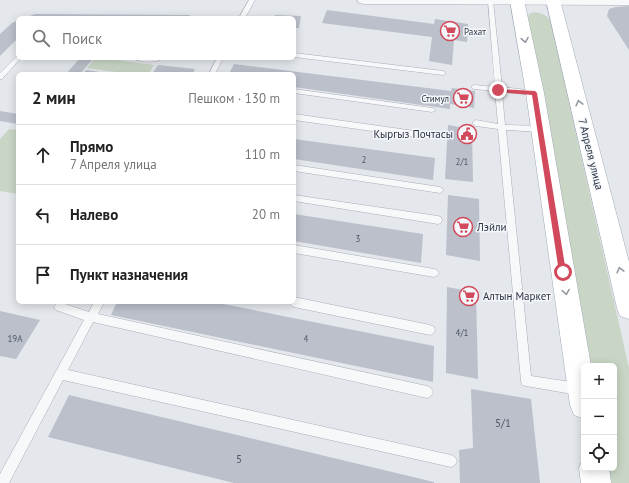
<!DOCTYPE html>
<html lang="ru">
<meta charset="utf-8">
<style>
body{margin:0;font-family:"PT Sans",sans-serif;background:#f2f2f2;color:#222}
.controls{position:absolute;right:12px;bottom:12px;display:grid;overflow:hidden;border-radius:6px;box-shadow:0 2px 10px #0003}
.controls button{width:36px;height:36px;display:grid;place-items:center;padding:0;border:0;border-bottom:1px solid #e0e0e0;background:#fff;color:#222;font:20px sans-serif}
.stop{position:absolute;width:12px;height:12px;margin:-9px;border:3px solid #d1495b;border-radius:50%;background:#fff}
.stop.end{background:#d1495b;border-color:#fff;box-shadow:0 1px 4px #0008}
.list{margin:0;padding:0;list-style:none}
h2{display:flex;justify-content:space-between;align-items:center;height:52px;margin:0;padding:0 16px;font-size:17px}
h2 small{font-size:13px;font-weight:400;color:#767676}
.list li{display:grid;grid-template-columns:26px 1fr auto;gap:12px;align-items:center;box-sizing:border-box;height:60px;padding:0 16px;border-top:1px solid #e0e0e0}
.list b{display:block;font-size:15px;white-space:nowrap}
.list p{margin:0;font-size:13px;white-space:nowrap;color:#767676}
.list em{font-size:13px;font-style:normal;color:#767676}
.icon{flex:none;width:22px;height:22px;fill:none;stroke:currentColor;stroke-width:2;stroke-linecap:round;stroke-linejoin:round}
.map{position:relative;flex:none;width:629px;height:483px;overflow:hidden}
.search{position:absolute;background:#fff;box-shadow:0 2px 10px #0003;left:16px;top:16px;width:280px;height:44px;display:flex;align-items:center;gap:10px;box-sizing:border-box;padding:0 14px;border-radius:6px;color:#767676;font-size:15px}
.panel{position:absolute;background:#fff;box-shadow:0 2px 10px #0003;left:16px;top:72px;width:280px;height:232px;border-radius:6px}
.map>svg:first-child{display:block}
.green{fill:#c9d6c5}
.building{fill:#bbc0ca}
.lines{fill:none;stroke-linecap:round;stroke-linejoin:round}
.service-casing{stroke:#a9aeb7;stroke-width:1}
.tertiary-casing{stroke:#a9aeb7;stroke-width:1}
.primary-casing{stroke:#a3abb8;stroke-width:1}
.service{fill:#f7f8fa;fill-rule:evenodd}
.tertiary{fill:#f7f8fa;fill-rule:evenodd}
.primary{fill:#fff;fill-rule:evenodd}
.oneway{stroke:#959aa2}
.route{fill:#d1495b}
.labels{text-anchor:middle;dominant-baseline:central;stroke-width:3;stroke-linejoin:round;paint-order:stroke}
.far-poi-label{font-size:9px;fill:#2b3445;stroke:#f4f6f9;text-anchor:start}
.number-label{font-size:9px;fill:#4f5766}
.poi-label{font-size:11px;fill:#2b3445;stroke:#f4f6f9;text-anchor:start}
.street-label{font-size:11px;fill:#2b3445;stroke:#f4f6f9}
.near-number-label{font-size:11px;fill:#4f5766}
</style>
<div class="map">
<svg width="629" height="483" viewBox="0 0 629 483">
<rect width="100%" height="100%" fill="#e4e7ec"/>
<g class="green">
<path d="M534,12C541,13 545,14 550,20L629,368V483H612L609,468H614V366H591L528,18L529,14Z"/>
<polygon points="95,58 102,58 154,65 148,74 116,74 116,72 87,68"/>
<polygon points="9,129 18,130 18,194 0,191 0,139"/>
</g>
<g class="building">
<polygon points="629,6 629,50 607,16 609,9 616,7"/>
<polygon points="327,10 434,24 435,19 468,24 467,42 454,40 452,65 429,61 432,37 322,23"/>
<polygon points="35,14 190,15 189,18 25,18"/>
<polygon points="275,15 301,16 299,28 294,28 294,18 274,18"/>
<polygon points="18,20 18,38 0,56 0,34 12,23"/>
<polygon points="80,58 92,60 80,74 66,74"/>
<polygon points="234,64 451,91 452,88 475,91 474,108 450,104 450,109 294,87 294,74 229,74"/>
<polygon points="158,65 195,69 193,74 152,74"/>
<polygon points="86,70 106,73 106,74 83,74"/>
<polygon points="0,111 18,114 18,124 0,121"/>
<polygon points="448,125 472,129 473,182 445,179"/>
<polygon points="294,139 435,158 433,180 294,159"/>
<polygon points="448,195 479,199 480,261 446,255"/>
<polygon points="294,214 423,234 421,263 294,241"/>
<polygon points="447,287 476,292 478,379 446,373"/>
<polygon points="117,302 213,302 434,346 433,382 111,315"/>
<polygon points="0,311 40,320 16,359 0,356"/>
<polygon points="471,389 531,399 540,483 460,483 459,450 473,448"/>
<polygon points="69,395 434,482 434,483 234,483 48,437"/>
</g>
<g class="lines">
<defs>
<g id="service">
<polygon points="249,0 255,0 245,18 239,18"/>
<polygon points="488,0 493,1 502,87 535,91 538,93 535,95 502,92 505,125 541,126 545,129 541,132 506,130 531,376 578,383 582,385 584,389 582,393 578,395 526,386 522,385 521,381 498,129 476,126 472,123 476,120 498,124 495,91 474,89 471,87 474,85 495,87"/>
<polygon points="294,53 443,71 446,73 443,75 294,57"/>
<polygon points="18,56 18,58 21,58 20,59 2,79 0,79 0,73 16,57"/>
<path d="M133,58H164C157,63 140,63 133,58Z"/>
<polygon points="217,58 223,58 215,74 209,74"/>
<polygon points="294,89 432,108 436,110 432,112 294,93"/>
<polygon points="294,114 429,133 433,136 429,139 294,120"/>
<polygon points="294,165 440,187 444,190 440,193 294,171"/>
<polygon points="294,195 438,216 441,217 442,220 441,223 438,224 294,201"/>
<polygon points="294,245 434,269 437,270 439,273 437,276 434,277 294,253"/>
<polygon points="294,297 430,325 434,327 435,330 434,333 430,335 294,307 291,305 289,302 294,302"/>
<polygon points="59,302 89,312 94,302 104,302 98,314 427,386 431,388 433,392 431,396 427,398 93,322 68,370 451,455 455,457 457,461 455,465 451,467 63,380 9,483 0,483 0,474 84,320 56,310 54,307 56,304"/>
</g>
<polygon id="tertiary" points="357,0 629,0 629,5 364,4 359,3"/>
<g id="primary">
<polygon points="510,0 524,0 544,93 591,366 584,366 584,419 574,415 570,405 526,93"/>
<polygon points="546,0 560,0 629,262 629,319 620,316 617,308"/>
<polygon points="584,457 584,468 609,468 611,483 581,483 579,468"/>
</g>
</defs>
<use href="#service" class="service-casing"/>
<use href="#tertiary" class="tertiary-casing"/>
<use href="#primary" class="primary-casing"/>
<use href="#service" class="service"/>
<use href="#tertiary" class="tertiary"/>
<use href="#primary" class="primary"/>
</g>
<defs><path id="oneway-chevron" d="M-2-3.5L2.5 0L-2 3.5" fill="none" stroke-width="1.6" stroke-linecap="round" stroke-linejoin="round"/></defs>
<g class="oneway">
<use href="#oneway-chevron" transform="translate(525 40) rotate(80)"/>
<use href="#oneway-chevron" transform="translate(579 103) rotate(-104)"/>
<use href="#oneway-chevron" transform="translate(620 270) rotate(-104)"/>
<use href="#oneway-chevron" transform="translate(566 292) rotate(81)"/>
</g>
<polygon class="route" points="496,89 535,91 537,93 566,272 563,276 559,272 532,95 498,92 496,90"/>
<defs>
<symbol id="supermarket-ring" viewBox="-11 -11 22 22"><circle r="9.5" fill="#f4f6f9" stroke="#d1495b" stroke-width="1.5"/><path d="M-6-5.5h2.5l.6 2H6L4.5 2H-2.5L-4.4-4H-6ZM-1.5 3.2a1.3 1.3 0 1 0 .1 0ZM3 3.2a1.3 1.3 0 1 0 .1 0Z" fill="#d1495b"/></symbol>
<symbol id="civic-ring" viewBox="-11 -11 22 22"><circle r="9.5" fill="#f4f6f9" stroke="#d1495b" stroke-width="1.5"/><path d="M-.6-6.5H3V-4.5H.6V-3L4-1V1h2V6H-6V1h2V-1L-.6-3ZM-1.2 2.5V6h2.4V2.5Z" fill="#d1495b"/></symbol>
</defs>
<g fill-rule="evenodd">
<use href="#supermarket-ring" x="439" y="20" width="22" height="22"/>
<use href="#supermarket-ring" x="452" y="87" width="22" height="22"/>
<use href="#civic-ring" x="456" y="123" width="22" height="22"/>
<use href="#supermarket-ring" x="452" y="216" width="22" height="22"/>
<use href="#supermarket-ring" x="458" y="285" width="22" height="22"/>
</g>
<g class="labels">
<g class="far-poi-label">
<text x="464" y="31">Рахат</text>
<text x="449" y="98" text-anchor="end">Стимул</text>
</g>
<g class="number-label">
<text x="364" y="159">2</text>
<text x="462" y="161">2/1</text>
<text x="358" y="238">3</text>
<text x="462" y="332">4/1</text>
<text x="15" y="338">19А</text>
<text x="306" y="338">4</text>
</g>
<g class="poi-label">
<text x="453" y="134" text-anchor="end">Кыргыз Почтасы</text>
<text x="477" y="227">Лэйли</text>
<text x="483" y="296">Алтын Маркет</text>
</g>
<g class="street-label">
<text transform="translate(591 154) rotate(76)">7 Апреля улица</text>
</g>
<g class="near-number-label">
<text x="503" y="423">5/1</text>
<text x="239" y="459">5</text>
</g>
</g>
</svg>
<div class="controls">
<button>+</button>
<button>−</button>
<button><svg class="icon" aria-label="locate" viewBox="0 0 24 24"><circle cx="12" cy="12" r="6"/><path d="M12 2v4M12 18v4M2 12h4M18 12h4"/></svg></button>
</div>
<div class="stop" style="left:563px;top:272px"></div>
<div class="stop end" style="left:498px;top:90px"></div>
<div class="search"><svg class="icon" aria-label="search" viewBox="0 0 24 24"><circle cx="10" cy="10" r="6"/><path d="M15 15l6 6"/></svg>Поиск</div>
<section class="panel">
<h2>2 мин<small>Пешком · 130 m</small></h2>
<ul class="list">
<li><svg class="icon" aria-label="ahead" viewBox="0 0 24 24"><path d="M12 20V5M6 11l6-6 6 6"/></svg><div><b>Прямо</b><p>7 Апреля улица</p></div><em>110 m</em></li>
<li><svg class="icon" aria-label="left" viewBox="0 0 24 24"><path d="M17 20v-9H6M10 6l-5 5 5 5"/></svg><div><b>Налево</b></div><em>20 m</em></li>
<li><svg class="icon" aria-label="arrive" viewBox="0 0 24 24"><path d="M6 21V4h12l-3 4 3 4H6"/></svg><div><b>Пункт назначения</b></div></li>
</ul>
</section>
</div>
